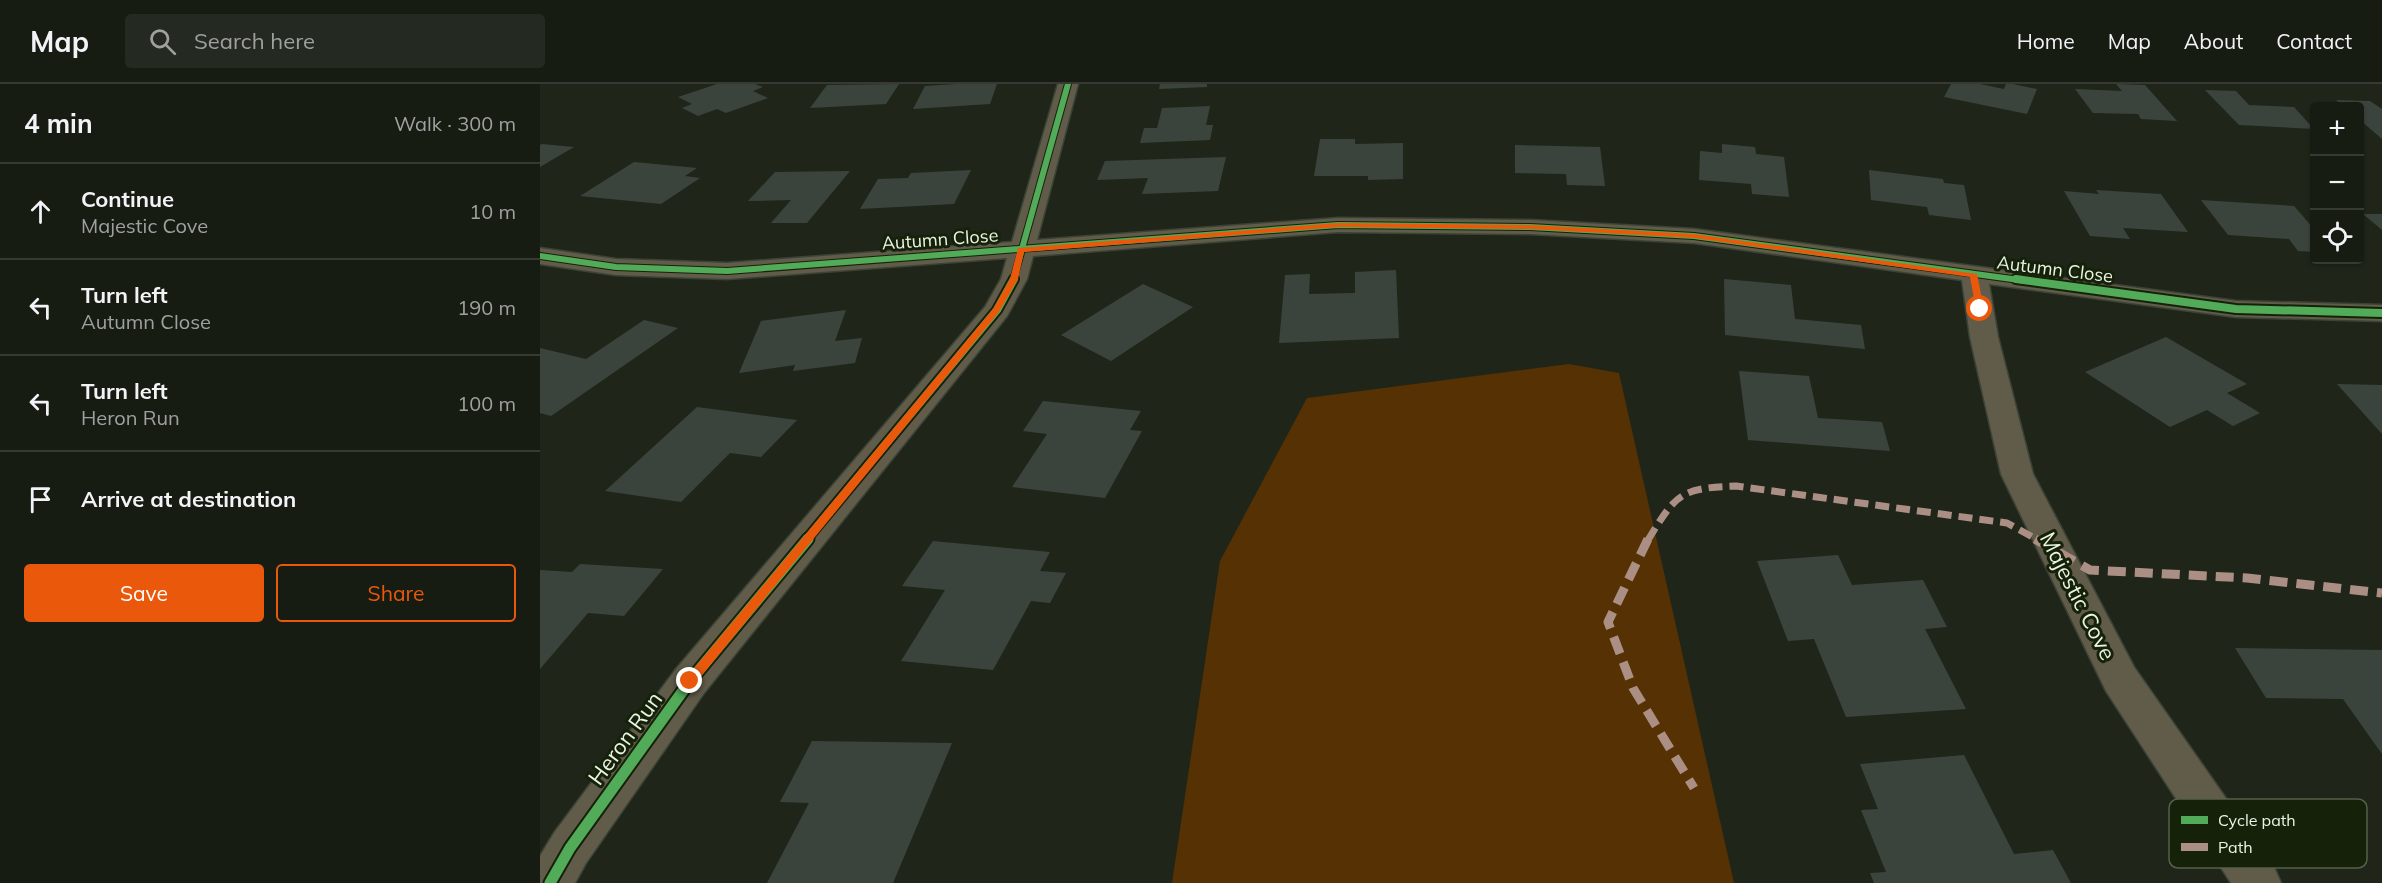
<!DOCTYPE html>
<meta charset="utf-8">
<style>
body{margin:0;font-family:Mulish,sans-serif;background:#242921;color:#f1f3f6}
.controls{position:absolute;right:18px;top:18px;display:grid;overflow:hidden;border-radius:6px;box-shadow:0 2px 4px #0004}
.controls button{width:54px;height:54px;display:grid;place-items:center;padding:0;border:0;border-bottom:2px solid #363a33;background:#171c13;color:#f1f3f6;font:30px sans-serif}
.stop{position:absolute;width:18px;height:18px;margin:-14px;border:4px solid #ea580c;border-radius:50%;background:#fff}
.stop.end{background:#ea580c;border-color:#fff;box-shadow:0 2px 6px #0008}
.list{margin:0;padding:0;list-style:none}
h2{display:flex;justify-content:space-between;align-items:center;height:78px;margin:0;padding:0 24px;font-size:26px}
h2 small{font-size:20px;font-weight:400;color:#9ea1a0}
.list li{display:grid;grid-template-columns:39px 1fr auto;gap:18px;align-items:center;box-sizing:border-box;height:96px;padding:0 24px;border-top:2px solid #363a33}
.list b{display:block;font-size:22px;white-space:nowrap}
.list p{margin:0;font-size:20px;white-space:nowrap;color:#9ea1a0}
.list em{font-size:20px;font-style:normal;color:#9ea1a0}
.actions{display:flex;gap:12px;padding:18px 24px}
.actions a{flex:1;padding:14px 0;border:2px solid #ea580c;border-radius:6px;text-align:center;font-size:21px;color:#ea580c}
.actions .main{background:#ea580c;color:#fff}
.icon{flex:none;width:33px;height:33px;fill:none;stroke:currentColor;stroke-width:2;stroke-linecap:round;stroke-linejoin:round}
.map{position:relative;flex:none;width:1842px;height:799px;overflow:hidden}
header{display:flex;align-items:center;gap:36px;box-sizing:border-box;height:84px;padding:0 30px;background:#171c13;border-bottom:2px solid #363a33}
header strong{font-size:28px}
nav{display:flex;gap:33px;margin-inline-start:auto;font-size:21px}
.search{width:420px;height:54px;background:#242921;display:flex;align-items:center;gap:15px;box-sizing:border-box;padding:0 21px;border-radius:6px;color:#9ea1a0;font-size:22px}
main{display:flex}
aside{flex:1;background:#171c13}
.map>svg:first-child{display:block}
.green{fill:#553103}
.building{fill:#3b443c}
.lines{fill:none;stroke-linecap:round;stroke-linejoin:round}
.minor-casing{stroke:#3b4236;stroke-width:3}
.minor{fill:#605c49;fill-rule:evenodd}
.quiet-far1{stroke:#ac8f84;stroke-width:7;stroke-dasharray:14 7;stroke-linecap:butt}
.quiet{stroke:#ac8f84;stroke-width:9;stroke-dasharray:18 9;stroke-linecap:butt}
.cycleway-far2-casing{stroke:#16210a;stroke-width:8}
.cycleway-far1-casing{stroke:#16210a;stroke-width:12}
.cycleway-casing{stroke:#16210a;stroke-width:15}
.cycleway-far2{stroke:#51ab58;stroke-width:6}
.cycleway-far1{stroke:#51ab58;stroke-width:8}
.cycleway{stroke:#51ab58;stroke-width:11}
.route{fill:#ea580c}
.labels{text-anchor:middle;dominant-baseline:central;stroke-width:6;stroke-linejoin:round;paint-order:stroke}
.far-street-label{font-size:18px;fill:#eaf3e4;stroke:#16210a}
.street-label{font-size:22px;fill:#eaf3e4;stroke:#16210a}
.key{fill:#16210a;stroke:#56604b;stroke-width:1.5}
.key-label{font-size:16px;fill:#eaf3e4}
</style>
<header>
<strong>Map</strong>
<div class="search"><svg class="icon" aria-label="search" viewBox="0 0 24 24"><circle cx="10" cy="10" r="6"/><path d="M15 15l6 6"/></svg>Search here</div>
<nav><a>Home</a><a>Map</a><a>About</a><a>Contact</a></nav>
</header>
<main>
<aside>
<h2>4 min<small>Walk · 300 m</small></h2>
<ul class="list">
<li><svg class="icon" aria-label="ahead" viewBox="0 0 24 24"><path d="M12 20V5M6 11l6-6 6 6"/></svg><div><b>Continue</b><p>Majestic Cove</p></div><em>10 m</em></li>
<li><svg class="icon" aria-label="left" viewBox="0 0 24 24"><path d="M17 20v-9H6M10 6l-5 5 5 5"/></svg><div><b>Turn left</b><p>Autumn Close</p></div><em>190 m</em></li>
<li><svg class="icon" aria-label="left" viewBox="0 0 24 24"><path d="M17 20v-9H6M10 6l-5 5 5 5"/></svg><div><b>Turn left</b><p>Heron Run</p></div><em>100 m</em></li>
<li><svg class="icon" aria-label="arrive" viewBox="0 0 24 24"><path d="M6 21V4h12l-3 4 3 4H6"/></svg><div><b>Arrive at destination</b></div></li>
</ul>
<div class="actions"><a class="main">Save</a><a>Share</a></div>
</aside>
<div class="map">
<svg width="1842" height="799" viewBox="0 0 1842 799">
<rect width="100%" height="100%" fill="#1f2619"/>
<polygon class="green" points="1029,280 1079,289 1194,799 632,799 680,477 767,314"/>
<g class="building">
<polygon points="177,0 215,0 223,3 213,7 228,14 186,29 177,25 158,32 142,24 152,20 138,13"/>
<polygon points="359,0 346,20 270,24 287,1"/>
<polygon points="416,0 457,0 450,20 373,25 385,2"/>
<polygon points="620,0 667,0 667,3 619,5"/>
<polygon points="1411,0 1440,0 1464,5 1466,0 1473,0 1497,5 1487,30 1404,13"/>
<polygon points="1576,0 1605,1 1637,37 1601,35 1598,30 1553,29 1535,5 1582,7"/>
<polygon points="1665,6 1696,7 1709,21 1754,23 1774,45 1699,41"/>
<polygon points="1796,16 1830,17 1842,25 1842,55 1820,36 1820,22 1804,22"/>
<polygon points="670,22 666,41 673,41 670,56 600,59 604,44 617,44 622,24"/>
<polygon points="780,55 815,55 815,60 863,59 863,95 828,96 828,92 774,92"/>
<polygon points="2,60 34,63 0,83 0,61"/>
<polygon points="1182,60 1215,63 1216,70 1244,73 1249,113 1212,110 1211,100 1159,96 1160,67 1182,69"/>
<polygon points="975,61 1060,63 1065,102 1027,101 1026,90 975,89"/>
<polygon points="686,73 678,107 602,110 608,94 557,96 565,77"/>
<polygon points="94,78 157,84 145,92 160,94 121,120 40,112"/>
<polygon points="431,86 414,120 320,125 338,95 368,94 371,89"/>
<polygon points="1329,86 1403,95 1404,99 1424,101 1431,136 1389,131 1387,123 1331,116"/>
<polygon points="310,87 267,139 231,139 251,116 208,117 235,88"/>
<polygon points="1556,106 1621,110 1648,148 1583,144 1590,155 1550,152 1524,107 1559,110"/>
<polygon points="1661,116 1754,122 1774,145 1774,168 1758,167 1749,155 1688,151"/>
<polygon points="1823,130 1842,130 1842,146"/>
<polygon points="856,186 859,254 739,259 745,191 770,190 769,210 815,209 815,188"/>
<polygon points="1184,195 1251,201 1255,235 1321,241 1325,265 1185,251"/>
<polygon points="603,200 653,223 571,277 521,251"/>
<polygon points="306,226 295,257 322,254 315,279 253,287 255,281 199,289 221,237"/>
<polygon points="104,236 138,244 11,332 0,329 0,264 46,275"/>
<polygon points="1626,253 1707,300 1687,309 1720,329 1693,342 1667,326 1630,343 1545,288"/>
<polygon points="1199,287 1269,292 1278,334 1342,338 1350,367 1208,356"/>
<polygon points="1797,300 1842,301 1842,350"/>
<polygon points="503,317 601,327 590,346 602,347 565,414 472,403 507,350 483,347"/>
<polygon points="157,323 257,336 221,373 190,369 141,418 65,407"/>
<polygon points="393,457 510,468 500,487 526,489 510,519 491,517 453,586 361,577 405,506 362,502"/>
<polygon points="1298,471 1312,501 1383,496 1407,543 1385,545 1426,625 1306,633 1274,555 1248,557 1217,477"/>
<polygon points="40,480 123,485 84,532 48,529 0,585 0,486 32,488"/>
<polygon points="1695,564 1842,566 1842,670 1803,615 1726,614"/>
<polygon points="272,657 412,659 353,799 227,799 269,719 240,718"/>
<polygon points="1424,671 1474,770 1513,766 1531,799 1334,799 1330,789 1346,788 1321,726 1338,725 1320,680"/>
</g>
<g class="lines">
<defs>
<polygon id="minor" points="518,0 538,0 497,156 798,134 990,136 1154,145 1696,217 1842,221 1842,237 1696,233 1449,200 1458,253 1493,390 1594,583 1734,783 1741,799 1691,799 1566,607 1461,390 1430,253 1422,196 1154,159 990,150 798,148 493,172 487,195 467,232 164,609 46,779 35,799 0,799 0,772 14,749 136,585 445,223 461,195 467,174 187,195 76,191 0,180 0,164 76,175 187,179 472,158"/>
</defs>
<use href="#minor" class="minor-casing"/>
<use href="#minor" class="minor"/>
<path class="quiet-far1" d="M1108,456C1136,410 1140,404 1196,402L1467,439L1498,456"/>
<g class="quiet">
<polyline points="1108,455 1068,538 1093,604 1154,704"/>
<polyline points="1495,455 1550,486 1707,494 1842,509"/>
</g>
<defs>
<g id="cycleway-far2">
<polyline points="0,172 76,183 187,187 798,141 990,143 1154,152 1487,197"/>
<polyline points="473,197 528,0"/>
</g>
<g id="cycleway-far1">
<polyline points="1476,195 1696,225 1842,229"/>
<polyline points="266,456 457,226 474,195"/>
</g>
<polyline id="cycleway" points="10,799 30,764 150,597 268,455"/>
</defs>
<use href="#cycleway-far2" class="cycleway-far2-casing"/>
<use href="#cycleway-far1" class="cycleway-far1-casing"/>
<use href="#cycleway" class="cycleway-casing"/>
<use href="#cycleway-far2" class="cycleway-far2"/>
<use href="#cycleway-far1" class="cycleway-far1"/>
<use href="#cycleway" class="cycleway"/>
</g>
<polygon class="route" points="798,139 990,141 1154,150 1437,190 1444,225 1440,228 1436,225 1430,193 1154,154 990,145 798,143 484,168 478,195 459,228 154,601 146,601 146,594 453,225 470,195 478,164"/>
<g class="labels">
<g class="far-street-label">
<text transform="translate(400 155) rotate(-4)">Autumn Close</text>
<text transform="translate(1515 185) rotate(7)">Autumn Close</text>
</g>
<g class="street-label">
<text transform="translate(1538 512) rotate(63)">Majestic Cove</text>
<text transform="translate(85 654) rotate(-54)">Heron Run</text>
</g>
</g>
<rect x="1629" y="715" width="198" height="69" rx="9" class="key"/>
<rect x="1641" y="732" width="27" height="8" fill="#51ab58"/>
<rect x="1641" y="759" width="27" height="8" fill="#ac8f84"/>
<g class="key-label">
<text x="1678" y="742">Cycle path</text>
<text x="1678" y="769">Path</text>
</g>
</svg>
<div class="controls">
<button>+</button>
<button>−</button>
<button><svg class="icon" aria-label="locate" viewBox="0 0 24 24"><circle cx="12" cy="12" r="6"/><path d="M12 2v4M12 18v4M2 12h4M18 12h4"/></svg></button>
</div>
<div class="stop" style="left:1440px;top:225px"></div>
<div class="stop end" style="left:150px;top:597px"></div>
</div>
</main>
